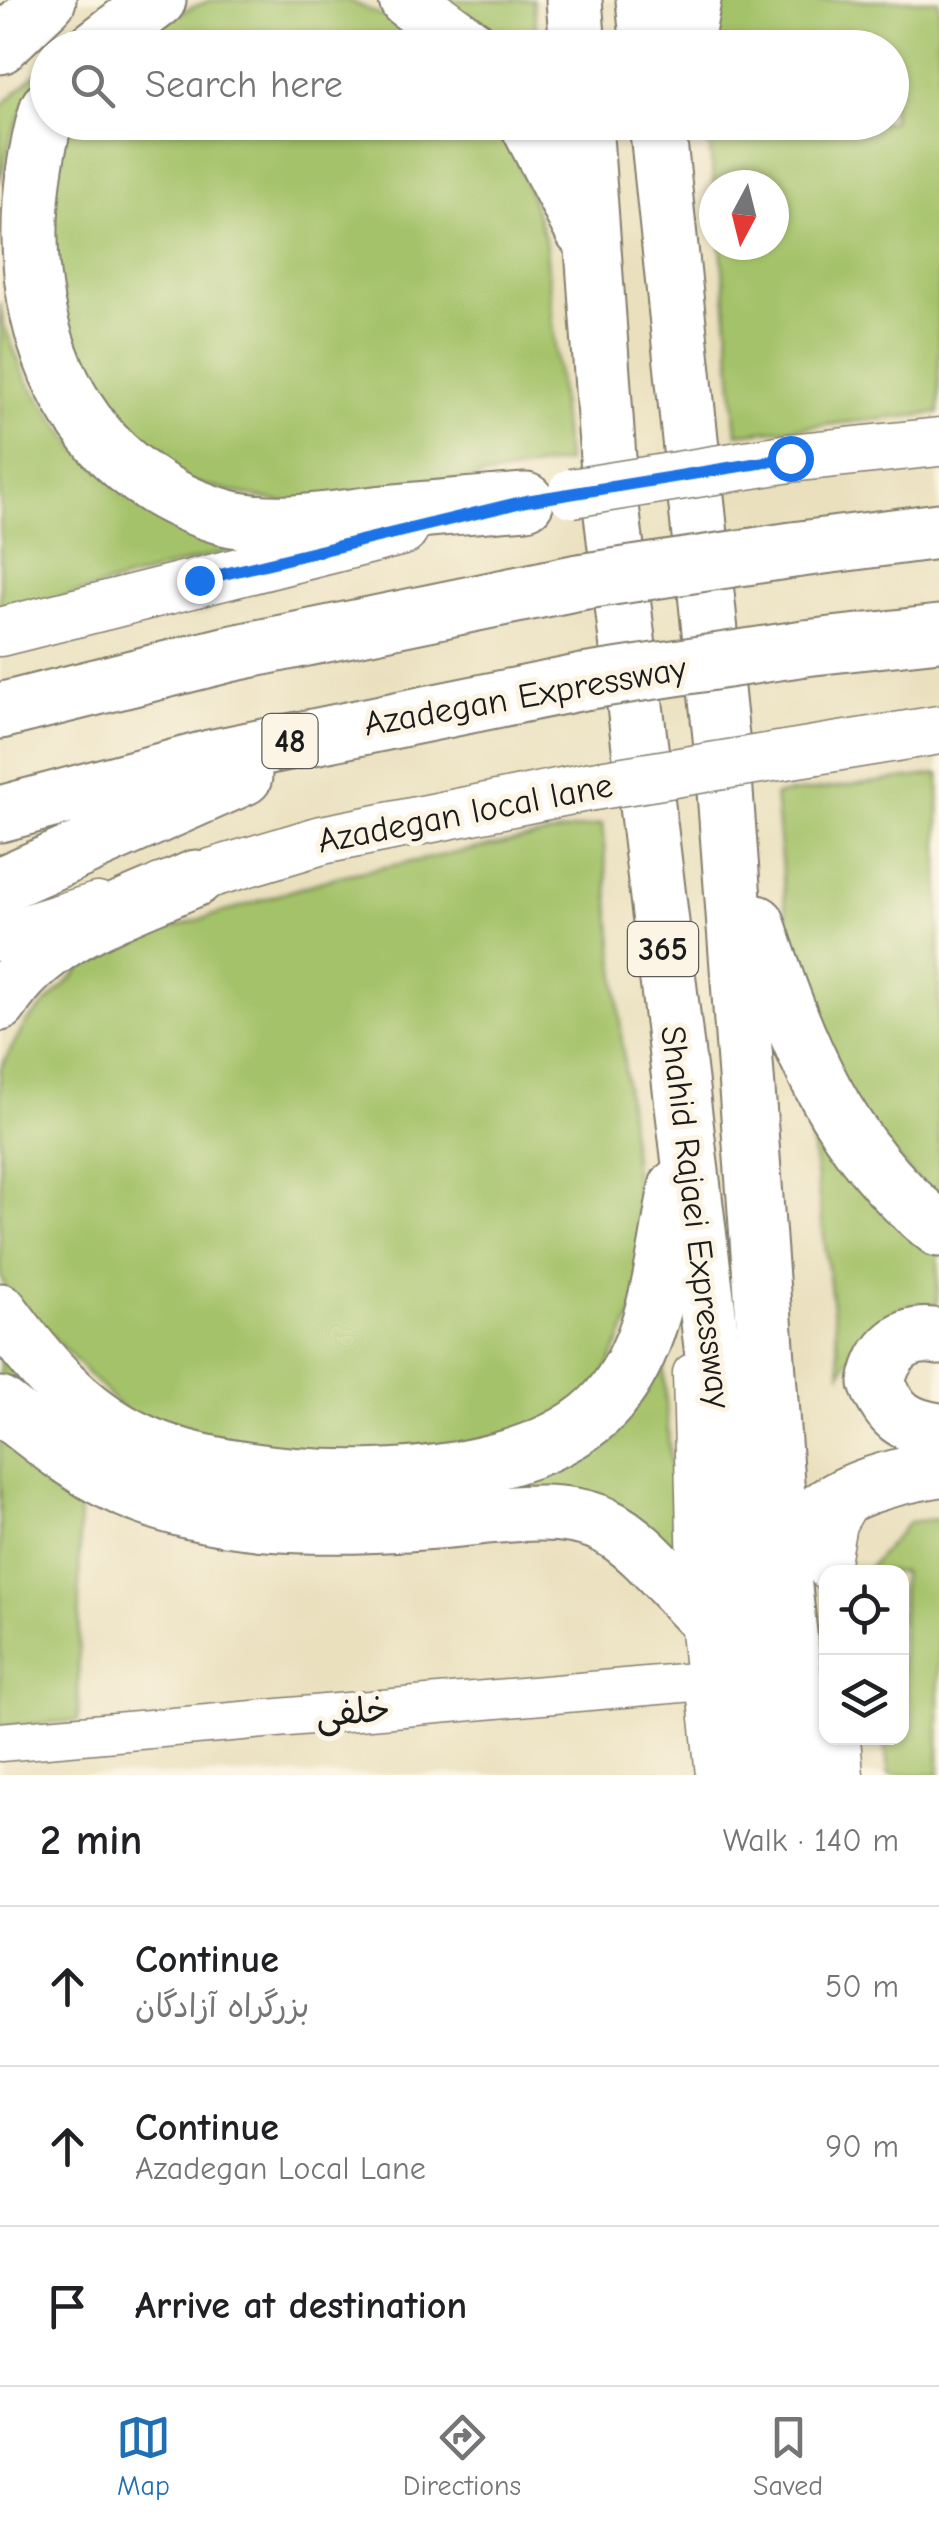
<!DOCTYPE html>
<meta charset="utf-8">
<style>
body{margin:0;font-family:"Comic Neue","Playpen Sans Arabic",sans-serif;background:#f6f6f6;color:#202124}
.controls{position:absolute;right:30px;bottom:30px;display:grid;overflow:hidden;border-radius:20px;box-shadow:0 2px 8px #0004}
.controls button{width:90px;height:90px;display:grid;place-items:center;padding:0;border:0;border-bottom:2px solid #e0e0e0;background:#fff;color:#202124;font:50px sans-serif}
.compass{position:absolute;left:699px;top:170px;width:90px;height:90px;border-radius:50%;background:#fff;box-shadow:0 2px 8px #0004;rotate:187deg}
.stop{position:absolute;width:30px;height:30px;margin:-22px;border:8px solid #1a73e8;border-radius:50%;background:#fff}
.stop.end{background:#1a73e8;border-color:#fff;box-shadow:0 2px 10px #0008}
.list{margin:0;padding:0;list-style:none}
h2{display:flex;justify-content:space-between;align-items:center;height:130px;margin:0;padding:0 40px;font-size:42px}
h2 small{font-size:32px;font-weight:400;color:#757577}
.list li{display:grid;grid-template-columns:65px 1fr auto;gap:30px;align-items:center;box-sizing:border-box;height:160px;padding:0 40px;border-top:2px solid #e0e0e0}
.list b{display:block;font-size:38px;white-space:nowrap}
.list p{margin:0;font-size:32px;white-space:nowrap;color:#757577}
.list em{font-size:32px;font-style:normal;color:#757577}
.icon{flex:none;width:55px;height:55px;fill:none;stroke:currentColor;stroke-width:2;stroke-linecap:round;stroke-linejoin:round}
.map{position:relative;flex:none;width:939px;height:1775px;overflow:hidden}
.search{position:absolute;background:#fff;box-shadow:0 2px 8px #0004;left:30px;right:30px;top:30px;height:110px;display:flex;align-items:center;gap:25px;box-sizing:border-box;padding:0 35px;border-radius:55px;color:#757577;font-size:38px}
.sheet{height:610px;background:#fff}
nav{display:flex;justify-content:space-around;align-items:center;box-sizing:border-box;height:140px;border-top:2px solid #e0e0e0;background:#fff;font-size:28px;color:#757577}
nav a{display:grid;justify-items:center;gap:5px}
nav .on{color:#1f6fb2}
.map>svg:first-child{display:block}
.green{fill:#a4c269;stroke:#606f42;stroke-width:2.5}
.lines{fill:none;stroke-linecap:round;stroke-linejoin:round}
.minor-casing{stroke:#837e6d;stroke-width:41}
.major-casing{stroke:#837e6d;stroke-width:51}
.highway-casing{stroke:#837e6d;stroke-width:59}
.minor{stroke:#fff;stroke-width:38}
.major{stroke:#fff;stroke-width:48}
.highway{stroke:#fff;stroke-width:55}
.major-bridge-casing{stroke:#837e6d;stroke-width:51;stroke-linecap:butt}
.highway-bridge-casing{stroke:#837e6d;stroke-width:59;stroke-linecap:butt}
.major-bridge{stroke:#fff;stroke-width:48}
.highway-bridge{stroke:#fff;stroke-width:55}
.route{stroke:#1a73e8;stroke-width:12}
.labels{text-anchor:middle;dominant-baseline:central;stroke-width:10;stroke-linejoin:round;paint-order:stroke}
.shield{fill:#fcf5e5;stroke:#5f5d58;stroke-width:2.5}
.shield-label{font-size:32px;font-weight:bold;fill:#1c1c1c}
.street-label{font-size:35px;fill:#1c1c1c;stroke:#fcf5e5}
</style>
<div class="map">
<svg width="939" height="1775" viewBox="0 0 939 1775">
<rect width="100%" height="100%" fill="#fcf5e5"/>
<filter id="ink" filterUnits="userSpaceOnUse"><feTurbulence type="fractalNoise" baseFrequency=".01" numOctaves="2"/><feDisplacementMap in="SourceGraphic" scale="20" xChannelSelector="R" yChannelSelector="G"/><feConvolveMatrix kernelMatrix="1 2 1 2 8 2 1 2 1" color-interpolation-filters="sRGB"/></filter>
<filter id="wash" filterUnits="userSpaceOnUse"><feTurbulence type="fractalNoise" baseFrequency=".0048" numOctaves="4" result="noise"/><feDisplacementMap in="SourceGraphic" scale="40" xChannelSelector="R" yChannelSelector="G"/><feGaussianBlur stdDeviation="2.25" result="paint"/><feColorMatrix in="noise" values="0 0 0 0 0 0 0 0 0 0 0 0 0 0 0 0 0 1.4 0 .05"/><feComposite in="paint" operator="in"/></filter>
<g filter="url(#wash)">
<rect width="100%" height="100%" fill="#eae0be"/>
<g class="green">
<polygon points="210,0 348,0 406,27 434,48 123,48 158,22"/>
<polygon points="444,0 533,0 538,47 498,47"/>
<polygon points="706,0 939,0 939,413 737,434 721,245 774,245 774,185 714,185 707,123 892,122 892,48 703,48"/>
<polygon points="44,66 12,134 0,182 0,107"/>
<polygon points="62,123 505,123 545,238 566,462 306,508 172,478 60,366 43,168"/>
<polygon points="0,302 3,323 27,381 76,448 274,538 0,615"/>
<polygon points="939,774 939,1206 848,1100 791,967 775,795"/>
<polygon points="602,824 642,1257 638,1303 599,1387 534,1430 396,1458 237,1452 126,1413 5,1287 0,1275 0,1069 25,1024 85,965 124,943 339,876"/>
<path d="M808,1109L939,1251L937,1304C886,1300 863,1332 841,1373Z"/>
<polygon points="662,1344 677,1561 648,1536 179,1487 0,1379 0,1345 74,1419 473,1484"/>
<polygon points="0,1423 80,1489 78,1721 0,1726"/>
<polygon points="939,1519 939,1775 889,1775 884,1738 902,1738 902,1572 865,1572 909,1522"/>
</g>
</g>
<g filter="url(#ink)">
<g class="lines">
<defs>
<g id="minor">
<polyline points="692,1373 698,1612 715,1775"/>
<polyline points="828,1572 837,1524 855,1493"/>
<polyline points="841,1738 844,1775"/>
<polyline points="0,1742 705,1681"/>
</g>
<g id="major">
<polyline points="790,458 939,442"/>
<polyline points="0,632 403,531"/>
<polyline points="816,750 939,730"/>
<polyline points="161,888 322,840 587,787"/>
<polyline points="0,937 97,907"/>
</g>
<g id="highway">
<polyline points="407,0 473,48"/>
<polyline points="574,0 578,48"/>
<polyline points="644,0 649,48"/>
<polyline points="0,46 48,0"/>
<polyline points="95,48 158,0"/>
<polyline points="684,48 693,0"/>
<path d="M48,108C0,273 44,466 224,517C273,530 325,520 375,514C425,509 475,505 526,501"/>
<polyline points="527,122 583,231"/>
<polyline points="584,122 612,514 740,1580 757,1775"/>
<polyline points="657,122 721,737 783,1577 804,1775"/>
<polyline points="793,550 939,531"/>
<polyline points="805,648 939,633"/>
<polyline points="0,711 229,654 579,582"/>
<polyline points="0,814 210,758 583,682"/>
<polyline points="0,885 244,777"/>
<path d="M757,923C796,1042 837,1149 939,1229"/>
<path d="M0,1003C42,934 126,909 196,878"/>
<path d="M0,1311C37,1362 78,1412 137,1440C245,1492 523,1500 608,1401C658,1342 663,1261 677,1187"/>
<path d="M939,1337C904,1330 883,1351 877,1383C890,1415 904,1426 939,1431"/>
<path d="M0,1405C34,1431 68,1460 106,1480C205,1532 327,1529 436,1521C486,1518 555,1503 602,1524C639,1541 670,1583 698,1612"/>
<path d="M783,1577C790,1558 795,1535 810,1520C842,1488 896,1476 939,1469"/>
</g>
</defs>
<use href="#minor" class="minor-casing"/>
<use href="#major" class="major-casing"/>
<use href="#highway" class="highway-casing"/>
<use href="#minor" class="minor"/>
<use href="#major" class="major"/>
<use href="#highway" class="highway"/>
<defs>
<g id="major-bridge">
<polyline points="572,493 790,458"/>
<polyline points="587,787 816,750"/>
</g>
<g id="highway-bridge">
<polyline points="579,582 793,550"/>
<polyline points="583,682 805,648"/>
</g>
</defs>
<use href="#major-bridge" class="major-bridge-casing"/>
<use href="#highway-bridge" class="highway-bridge-casing"/>
<use href="#major-bridge" class="major-bridge"/>
<use href="#highway-bridge" class="highway-bridge"/>
</g>
</g>
<g class="lines" filter="url(#ink)">
<polyline class="route" points="199,580 526,501 790,458"/>
</g>
<g class="labels">
<g class="shield">
<rect x="262.5" y="714" width="55" height="54" rx="8"/>
<rect x="628" y="922" width="70" height="54" rx="8"/>
</g>
<g class="shield-label">
<text x="290" y="741">48</text>
<text x="663" y="949">365</text>
</g>
<g class="street-label">
<text transform="translate(525 696) rotate(-10)">Azadegan Expressway</text>
<text transform="translate(465 813) rotate(-11)">Azadegan local lane</text>
<text transform="translate(696 1217) rotate(83)">Shahid Rajaei Expressway</text>
<text transform="translate(353 1712) rotate(-5)">خلفی</text>
</g>
</g>
</svg>
<div class="controls">
<button><svg class="icon" aria-label="locate" viewBox="0 0 24 24"><circle cx="12" cy="12" r="6"/><path d="M12 2v4M12 18v4M2 12h4M18 12h4"/></svg></button>
<button><svg class="icon" aria-label="layers" viewBox="0 0 24 24"><path d="M12 4l9 5-9 5-9-5zM3 14l9 5 9-5"/></svg></button>
</div>
<svg class="compass" viewBox="-18 -18 36 36"><path d="M0-13l5 13h-10z" fill="#e53935"/><path d="M0 13l5-13h-10z" fill="#757577"/></svg>
<div class="stop" style="left:790px;top:458px"></div>
<div class="stop end" style="left:199px;top:580px"></div>
<div class="search"><svg class="icon" aria-label="search" viewBox="0 0 24 24"><circle cx="10" cy="10" r="6"/><path d="M15 15l6 6"/></svg>Search here</div>
</div>
<section class="sheet">
<h2>2 min<small>Walk · 140 m</small></h2>
<ul class="list">
<li><svg class="icon" aria-label="ahead" viewBox="0 0 24 24"><path d="M12 20V5M6 11l6-6 6 6"/></svg><div><b>Continue</b><p>بزرگراه آزادگان</p></div><em>50 m</em></li>
<li><svg class="icon" aria-label="ahead" viewBox="0 0 24 24"><path d="M12 20V5M6 11l6-6 6 6"/></svg><div><b>Continue</b><p>Azadegan Local Lane</p></div><em>90 m</em></li>
<li><svg class="icon" aria-label="arrive" viewBox="0 0 24 24"><path d="M6 21V4h12l-3 4 3 4H6"/></svg><div><b>Arrive at destination</b></div></li>
</ul>
</section>
<nav>
<a class="on"><svg class="icon" aria-label="map" viewBox="0 0 24 24"><path d="M3 6l6-2 6 2 6-2v14l-6 2-6-2-6 2zM9 4v14M15 6v14"/></svg>Map</a>
<a><svg class="icon" aria-label="directions" viewBox="0 0 24 24"><path d="M12 3l9 9-9 9-9-9zM9 14v-3h6M13 9l2 2-2 2"/></svg>Directions</a>
<a><svg class="icon" aria-label="saved" viewBox="0 0 24 24"><path d="M7 4h10v16l-5-4-5 4z"/></svg>Saved</a>
</nav>
